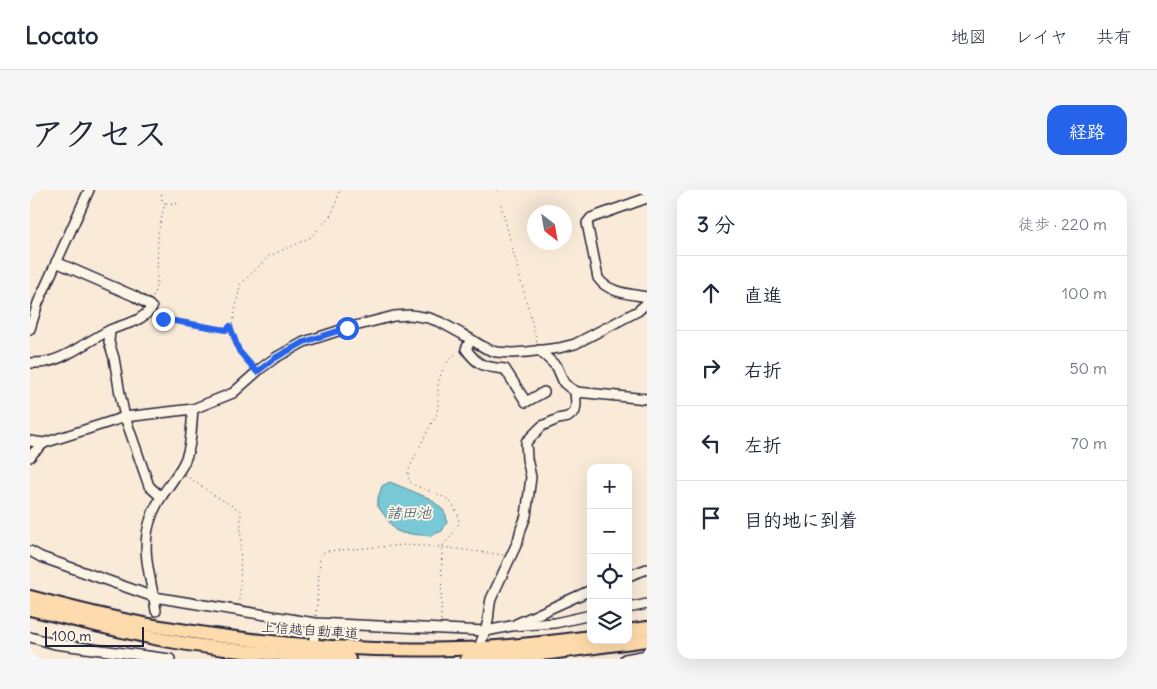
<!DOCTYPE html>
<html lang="ja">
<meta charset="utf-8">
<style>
body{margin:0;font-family:Delius,"Klee One",sans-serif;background:#f6f6f7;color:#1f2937}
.controls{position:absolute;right:15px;bottom:15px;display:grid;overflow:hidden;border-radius:10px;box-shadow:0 5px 20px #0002}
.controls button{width:45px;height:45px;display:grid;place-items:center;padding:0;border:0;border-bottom:1px solid #e0e1e3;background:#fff;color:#1f2937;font:25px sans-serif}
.compass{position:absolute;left:497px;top:15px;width:45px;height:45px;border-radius:50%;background:#fff;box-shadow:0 5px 20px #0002;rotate:149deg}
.scale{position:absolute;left:15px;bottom:12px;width:99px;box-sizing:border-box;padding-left:5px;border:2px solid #22223b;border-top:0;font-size:14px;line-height:18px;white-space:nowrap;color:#22223b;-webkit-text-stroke:4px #fcf5e5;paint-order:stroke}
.stop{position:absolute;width:15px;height:15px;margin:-11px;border:4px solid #2563eb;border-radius:50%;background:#fff}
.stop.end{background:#2563eb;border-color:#fff;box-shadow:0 1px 5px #0008}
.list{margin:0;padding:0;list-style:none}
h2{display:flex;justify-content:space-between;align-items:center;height:65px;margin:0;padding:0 20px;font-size:21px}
h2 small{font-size:16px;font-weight:400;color:#747a83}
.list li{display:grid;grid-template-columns:32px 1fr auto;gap:15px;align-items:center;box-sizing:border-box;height:75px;padding:0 20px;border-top:1px solid #e0e1e3}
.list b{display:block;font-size:19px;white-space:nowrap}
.list em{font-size:16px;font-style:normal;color:#747a83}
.icon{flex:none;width:28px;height:28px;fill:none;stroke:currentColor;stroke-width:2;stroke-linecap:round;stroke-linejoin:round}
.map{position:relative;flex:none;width:617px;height:469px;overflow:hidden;border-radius:15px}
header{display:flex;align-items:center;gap:30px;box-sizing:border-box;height:70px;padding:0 25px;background:#fff;border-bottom:1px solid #e0e1e3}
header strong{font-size:24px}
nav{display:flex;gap:28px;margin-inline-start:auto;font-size:18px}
.intro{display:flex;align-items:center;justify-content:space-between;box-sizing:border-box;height:120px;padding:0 30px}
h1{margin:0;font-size:35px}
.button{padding:12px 22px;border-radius:15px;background:#2563eb;color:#fff;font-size:18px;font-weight:700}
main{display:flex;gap:30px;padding:0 30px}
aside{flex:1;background:#fff;border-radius:15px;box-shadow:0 5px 20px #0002}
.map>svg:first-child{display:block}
.water{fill:#79c8d5;stroke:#568697}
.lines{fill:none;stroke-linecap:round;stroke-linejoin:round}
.stream{stroke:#568697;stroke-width:2}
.minor-casing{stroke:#22223b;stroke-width:12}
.highway-casing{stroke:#22223b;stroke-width:16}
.path{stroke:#22223b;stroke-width:1;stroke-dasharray:1 4;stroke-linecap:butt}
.minor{stroke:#fcf5e5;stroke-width:9}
.highway{stroke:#fedbac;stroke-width:12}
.route{stroke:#2563eb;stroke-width:6}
.labels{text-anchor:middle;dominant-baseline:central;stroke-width:4;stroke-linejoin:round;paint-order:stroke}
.street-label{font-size:14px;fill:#22223b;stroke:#fcf5e5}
.water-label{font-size:15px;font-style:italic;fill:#3c5469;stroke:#fcf5e5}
</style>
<header>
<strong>Locato</strong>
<nav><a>地図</a><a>レイヤ</a><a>共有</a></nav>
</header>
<div class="intro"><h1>アクセス</h1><a class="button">経路</a></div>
<main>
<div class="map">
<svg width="617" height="469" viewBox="0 0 617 469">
<rect width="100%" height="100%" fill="#faead8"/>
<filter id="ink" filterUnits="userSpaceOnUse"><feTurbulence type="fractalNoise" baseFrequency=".02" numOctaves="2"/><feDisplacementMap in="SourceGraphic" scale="10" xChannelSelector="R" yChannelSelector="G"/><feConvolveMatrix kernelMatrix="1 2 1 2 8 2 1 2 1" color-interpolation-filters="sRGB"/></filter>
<g filter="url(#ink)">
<polygon class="water" points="360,292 401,309 413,320 416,325 417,332 412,341 400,346 372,343 365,340 347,315 348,308 352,296"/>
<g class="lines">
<polyline class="stream" points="0,5 3,0"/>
<defs>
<g id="minor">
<path d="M617,8L561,28L557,33L568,88C578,103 601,104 617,107"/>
<polyline points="0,139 8,113 59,0"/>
<polyline points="80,140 79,152 84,168 90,204 95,227 119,296 131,307"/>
<path d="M441,149L436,159C448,176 454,177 475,179L496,212L514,202"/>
<polyline points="509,160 527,177 534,193 540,198 547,202 617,209"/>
<path d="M0,173C5,173 11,173 16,172C37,168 58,151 78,141C96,132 107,135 122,118L119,115L104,106L26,72"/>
<polyline points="0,251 14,253 95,227 163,219 203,203 230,179 245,168 274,152 317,138 364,126 381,125 399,128 410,132 432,144 455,158 466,162 482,163 497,162 529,158 545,154 608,121 617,113"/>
<polyline points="0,267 3,263 14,253"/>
<polyline points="0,361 11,367 124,407 285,433 456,441 481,436 525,433 561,425"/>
<polyline points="598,386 617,379"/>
<polyline points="598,418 617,414"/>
<path d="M126,421C122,391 110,362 120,331C126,310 140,296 151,278C162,261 161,239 163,219"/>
<polyline points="486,434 561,400"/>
<polyline points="0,447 25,454 140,469"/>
<polyline points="284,449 285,433"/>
<path d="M451,452C454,445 456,438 458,431C459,423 459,417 461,409L488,351L491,339L496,326L501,287L497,269L496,252L512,236L528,229L538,227L545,221L546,214L545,201"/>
<polyline points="595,469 617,465"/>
</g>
<g id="highway">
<path d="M0,407C45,419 91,431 137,438C232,454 328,462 425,459C470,458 516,453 561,447"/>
<path d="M0,419C44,430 88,441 134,450C195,461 257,466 319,469"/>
<polyline points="598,441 617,438"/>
<polyline points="437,469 520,463 617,450"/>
</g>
</defs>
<use href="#minor" class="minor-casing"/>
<use href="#highway" class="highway-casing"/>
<g class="path">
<polyline points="467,0 507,152"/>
<polyline points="136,13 151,14"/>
<polyline points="123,107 127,93 128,43 135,13 132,11 131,0"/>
<polyline points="128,124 133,129 196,140 203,133 210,95 239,66 271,52 281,47 300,26 305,17 309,2 310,0"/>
<polyline points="200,137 209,161 222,177"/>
<polyline points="155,285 184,305 211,321 210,413"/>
<polyline points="286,426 290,369 291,364 297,361 374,355 412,357 473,365"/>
<path d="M411,430L412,357L424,342L429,333L428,324L423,315L417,309L408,304L386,296L379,291L378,281L401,234C411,221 407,211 408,196C410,182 417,170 428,162"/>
</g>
<use href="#minor" class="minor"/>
<use href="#highway" class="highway"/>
</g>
</g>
<g class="lines" filter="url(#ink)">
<polyline class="route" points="133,129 196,140 200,136 209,161 227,182 245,168 274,152 317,138"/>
</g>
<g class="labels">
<g class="street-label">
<text transform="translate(280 440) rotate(4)">上信越自動車道</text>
</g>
<g class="water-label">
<text x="379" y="322">諸田池</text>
</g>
</g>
</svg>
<div class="controls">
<button>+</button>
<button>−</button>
<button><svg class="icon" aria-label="locate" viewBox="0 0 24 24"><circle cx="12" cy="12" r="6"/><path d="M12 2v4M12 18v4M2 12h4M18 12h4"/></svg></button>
<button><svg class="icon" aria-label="layers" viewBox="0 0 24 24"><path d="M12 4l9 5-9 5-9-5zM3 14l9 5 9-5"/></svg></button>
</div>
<svg class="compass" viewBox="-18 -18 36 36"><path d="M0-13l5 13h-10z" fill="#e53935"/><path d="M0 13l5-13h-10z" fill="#747a83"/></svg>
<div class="scale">100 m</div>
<div class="stop" style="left:317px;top:138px"></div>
<div class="stop end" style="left:133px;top:129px"></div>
</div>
<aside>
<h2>3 分<small>徒歩 · 220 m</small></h2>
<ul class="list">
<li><svg class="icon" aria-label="ahead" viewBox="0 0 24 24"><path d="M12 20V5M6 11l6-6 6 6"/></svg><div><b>直進</b></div><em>100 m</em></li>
<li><svg class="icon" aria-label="right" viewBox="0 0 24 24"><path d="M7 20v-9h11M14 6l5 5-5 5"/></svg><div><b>右折</b></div><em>50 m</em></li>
<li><svg class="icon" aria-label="left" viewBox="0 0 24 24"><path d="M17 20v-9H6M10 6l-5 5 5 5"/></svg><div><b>左折</b></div><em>70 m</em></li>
<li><svg class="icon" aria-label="arrive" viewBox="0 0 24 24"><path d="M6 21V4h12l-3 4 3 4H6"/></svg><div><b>目的地に到着</b></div></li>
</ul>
</aside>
</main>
